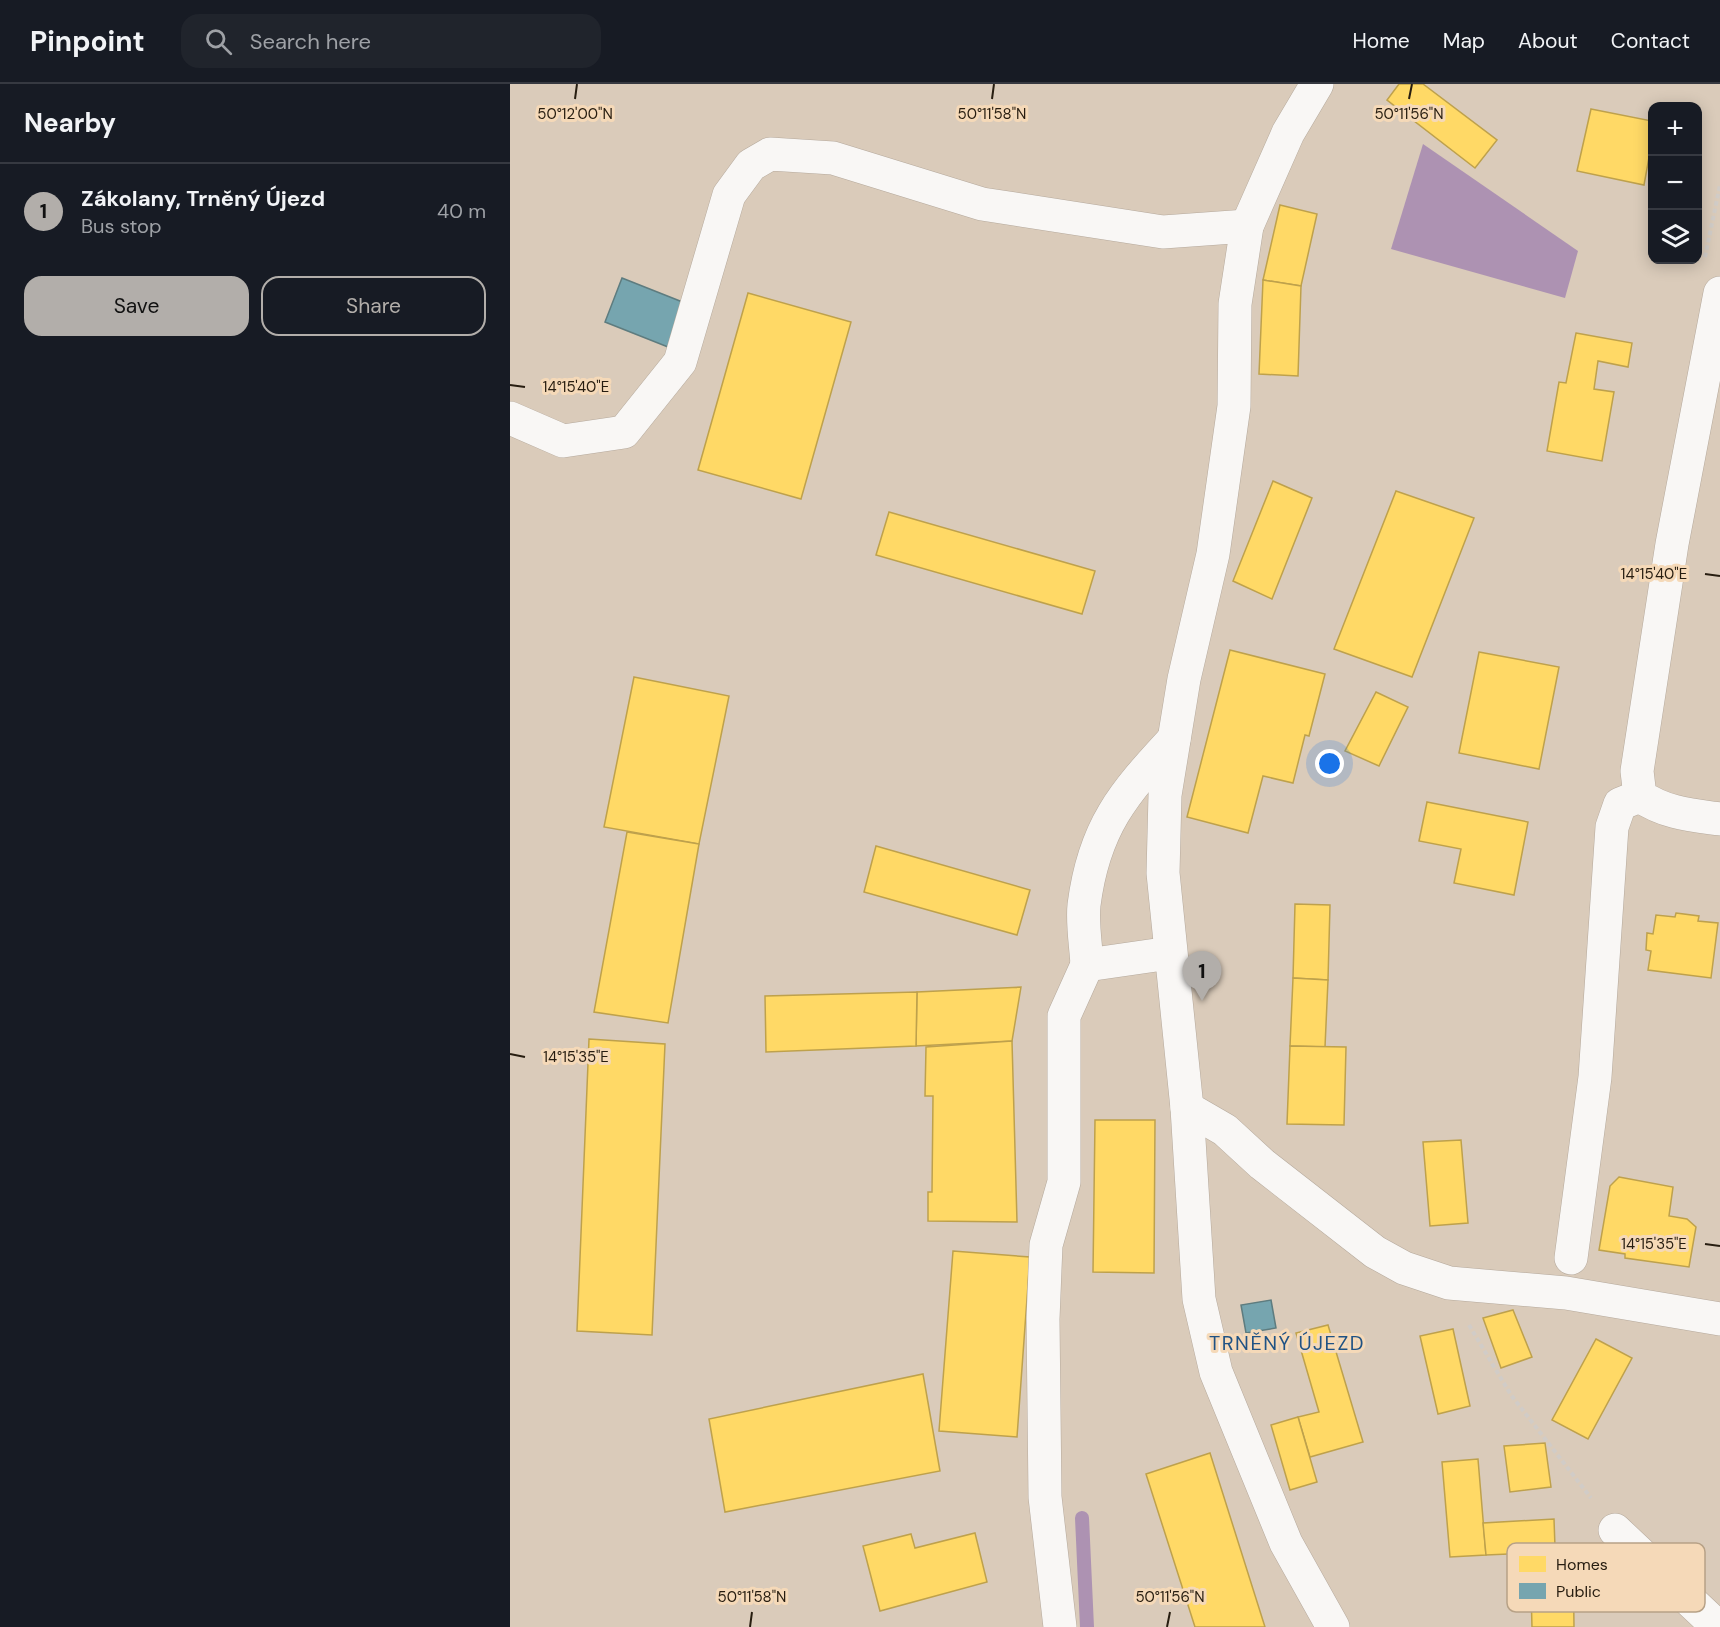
<!DOCTYPE html>
<meta charset="utf-8">
<style>
body{margin:0;font-family:"DM Sans",sans-serif;background:#20242c;color:#f1f3f6}
.controls{position:absolute;right:18px;top:18px;display:grid;overflow:hidden;border-radius:12px;box-shadow:0 3px 15px #0003}
.controls button{width:54px;height:54px;display:grid;place-items:center;padding:0;border:0;border-bottom:2px solid #363941;background:#171b24;color:#f1f3f6;font:30px sans-serif}
.you{position:absolute;left:820px;top:680px;width:21px;height:21px;margin:-15px;border:4px solid #fff;border-radius:50%;background:#1a73e8;box-shadow:0 0 0 9px #1a73e833}
.badge{display:grid;place-items:center;width:39px;height:39px;border-radius:50%;background:#b2aeaa;color:#111;font-size:20px;font-weight:700}
.pin{position:absolute;translate:-50% -50px;filter:drop-shadow(0 2px 3px #0008)}
.pin::after{content:'';position:absolute;top:32px;width:21px;height:18px;background:inherit;clip-path:polygon(0 0,100% 0,50% 100%)}
.list{margin:0;padding:0;list-style:none}
h2{display:flex;justify-content:space-between;align-items:center;height:78px;margin:0;padding:0 24px;font-size:26px}
h2 small{font-size:20px;font-weight:400;color:#9ea1a6}
.list li{display:grid;grid-template-columns:39px 1fr auto;gap:18px;align-items:center;box-sizing:border-box;height:96px;padding:0 24px;border-top:2px solid #363941}
.list b{display:block;font-size:22px;white-space:nowrap}
.list p{margin:0;font-size:20px;white-space:nowrap;color:#9ea1a6}
.list em{font-size:20px;font-style:normal;color:#9ea1a6}
.actions{display:flex;gap:12px;padding:18px 24px}
.actions a{flex:1;padding:14px 0;border:2px solid #b2aeaa;border-radius:18px;text-align:center;font-size:21px;color:#b2aeaa}
.actions .main{background:#b2aeaa;color:#111}
.icon{flex:none;width:33px;height:33px;fill:none;stroke:currentColor;stroke-width:2;stroke-linecap:round;stroke-linejoin:round}
.map{position:relative;flex:none;width:1210px;height:1543px;overflow:hidden}
header{display:flex;align-items:center;gap:36px;box-sizing:border-box;height:84px;padding:0 30px;background:#171b24;border-bottom:2px solid #363941}
header strong{font-size:28px}
nav{display:flex;gap:33px;margin-inline-start:auto;font-size:21px}
.search{width:420px;height:54px;background:#20242c;display:flex;align-items:center;gap:15px;box-sizing:border-box;padding:0 21px;border-radius:18px;color:#9ea1a6;font-size:22px}
main{display:flex}
aside{flex:1;background:#171b24}
.map>svg:first-child{display:block}
.water{fill:#ad92b2}
.homes{fill:#ffd966;stroke:#bea14c;stroke-width:1.5}
.public{fill:#76a5af;stroke:#5e7c7f;stroke-width:1.5}
.lines{fill:none;stroke-linecap:round;stroke-linejoin:round}
.stream{stroke:#ad92b2;stroke-width:14}
.minor-casing{stroke:#b5a99c;stroke-width:34}
.path{stroke:#d1ccc7;stroke-width:4;stroke-dasharray:4.5 3;stroke-linecap:butt}
.minor{stroke:#f9f7f5;stroke-width:33}
.ticks{fill:none;stroke:#271d10;stroke-width:2}
.labels{text-anchor:middle;dominant-baseline:central;stroke-width:6;stroke-linejoin:round;paint-order:stroke}
.quarter-label{font-size:20px;letter-spacing:1.5px;fill:#1f5284;stroke:#f5d9b8}
.key{fill:#f5d9b8;stroke:#b7a186;stroke-width:1.5}
.key-label{font-size:16px;fill:#271d10}
.ticks-label{font-size:15px;text-anchor:middle;fill:#271d10;stroke:#f5d9b8;stroke-width:6;stroke-linejoin:round;paint-order:stroke}
</style>
<header>
<strong>Pinpoint</strong>
<div class="search"><svg class="icon" aria-label="search" viewBox="0 0 24 24"><circle cx="10" cy="10" r="6"/><path d="M15 15l6 6"/></svg>Search here</div>
<nav><a>Home</a><a>Map</a><a>About</a><a>Contact</a></nav>
</header>
<main>
<aside>
<h2>Nearby<small></small></h2>
<ul class="list">
<li><span class="badge">1</span><div><b>Zákolany, Trněný Újezd</b><p>Bus stop</p></div><em>40 m</em></li>
</ul>
<div class="actions"><a class="main">Save</a><a>Share</a></div>
</aside>
<div class="map">
<svg width="1210" height="1543" viewBox="0 0 1210 1543">
<rect width="100%" height="100%" fill="#dacbba"/>
<polygon class="water" points="913,60 1068,167 1055,214 881,165"/>
<g class="homes">
<polygon points="889,0 913,0 987,56 965,84 877,16"/>
<polygon points="1081,25 1142,37 1142,57 1134,101 1067,87"/>
<polygon points="770,121 807,130 791,202 753,196"/>
<polygon points="753,196 791,202 788,292 749,290"/>
<polygon points="238,209 341,238 291,415 188,386"/>
<polygon points="1066,249 1122,259 1118,283 1088,277 1084,305 1104,308 1092,377 1037,367 1049,298 1056,299"/>
<polygon points="763,397 802,414 762,515 723,497"/>
<polygon points="886,407 964,434 902,593 824,565"/>
<polygon points="379,428 585,487 572,530 366,471"/>
<polygon points="720,566 815,590 799,652 795,651 783,699 753,692 738,749 677,733"/>
<polygon points="969,568 1049,583 1029,685 949,669"/>
<polygon points="124,593 219,612 189,760 94,743"/>
<polygon points="866,608 898,623 869,682 835,667"/>
<polygon points="917,718 1018,738 1004,811 944,799 951,765 909,757"/>
<polygon points="117,748 189,760 158,939 84,928"/>
<polygon points="366,762 520,806 507,851 354,808"/>
<polygon points="785,820 820,821 818,896 783,894"/>
<polygon points="1166,829 1189,832 1188,837 1208,839 1201,894 1138,886 1141,867 1136,866 1137,849 1143,850 1146,831 1165,833"/>
<polygon points="783,894 818,896 815,963 780,962"/>
<polygon points="511,903 502,957 406,962 407,908"/>
<polygon points="407,908 406,962 256,968 255,912"/>
<polygon points="79,955 155,960 142,1251 67,1247"/>
<polygon points="502,957 507,1138 418,1137 418,1108 422,1108 423,1012 415,1012 416,963"/>
<polygon points="780,962 836,963 834,1041 777,1040"/>
<polygon points="585,1036 645,1036 644,1189 583,1188"/>
<polygon points="951,1056 958,1139 920,1142 913,1058"/>
<polygon points="1109,1093 1163,1103 1159,1132 1177,1135 1186,1143 1179,1183 1115,1174 1115,1170 1089,1166 1100,1102"/>
<polygon points="443,1167 520,1173 507,1353 429,1347"/>
<polygon points="1003,1226 1022,1273 991,1284 973,1234"/>
<polygon points="818,1241 853,1358 800,1373 788,1333 809,1328 786,1249"/>
<polygon points="943,1245 960,1322 928,1330 910,1252"/>
<polygon points="1086,1255 1122,1274 1078,1355 1042,1336"/>
<polygon points="413,1290 430,1387 215,1428 199,1335"/>
<polygon points="788,1333 807,1398 780,1406 761,1341"/>
<polygon points="1035,1359 1041,1403 1000,1408 994,1362"/>
<polygon points="700,1369 755,1543 685,1543 636,1390"/>
<polygon points="968,1375 976,1471 940,1473 932,1378"/>
<polygon points="1044,1435 1045,1463 1063,1463 1064,1543 1022,1543 1020,1469 976,1471 973,1439"/>
<polygon points="465,1449 477,1498 370,1527 353,1462 401,1450 405,1464"/>
</g>
<g class="public">
<polygon points="112,194 175,219 158,263 95,238"/>
<polygon points="761,1216 766,1244 736,1249 731,1221"/>
</g>
<g class="lines">
<polyline class="stream" points="572,1434 577,1543"/>
<defs>
<g id="minor">
<polyline points="807,0 778,49 737,142 725,220 724,322 703,470 674,595 655,711 653,789 677,1024 689,1215 706,1288 776,1459 823,1543"/>
<path d="M1210,209L1162,460L1127,687L1130,712C1155,729 1180,731 1210,735"/>
<polyline points="0,334 53,357 114,348 170,278 219,111 241,81 260,70 323,74 472,120 653,148 737,142"/>
<path d="M577,881C576,862 572,840 574,821C584,743 613,710 664,655"/>
<polyline points="677,1024 715,1046 752,1080 865,1168 894,1184 939,1199 1056,1209 1210,1235"/>
<polyline points="1061,1174 1085,993 1102,743 1110,720 1130,712"/>
<polyline points="1105,1446 1208,1543"/>
<polyline points="550,1543 535,1413 533,1235 536,1161 554,1098 554,932 577,881 660,869"/>
</g>
</defs>
<use href="#minor" class="minor-casing"/>
<g class="path">
<polyline points="1195,173 1210,101"/>
<polyline points="959,1241 1001,1311 1081,1414"/>
</g>
<use href="#minor" class="minor"/>
</g>
<path class="ticks" d="M65,15L67,0M482,15L484,0M899,15L902,0M0,301L15,303M1195,490L1210,492M0,970L15,973M1195,1160L1210,1162M240,1543L242,1528M657,1543L660,1528"/>
<g class="labels">
<g class="quarter-label">
<text x="777" y="1259">TRNĚNÝ ÚJEZD</text>
</g>
</g>
<rect x="997" y="1459" width="198" height="69" rx="9" class="key"/>
<rect x="1009" y="1472" width="27" height="16" fill="#ffd966"/>
<rect x="1009" y="1499" width="27" height="16" fill="#76a5af"/>
<g class="key-label">
<text x="1046" y="1486">Homes</text>
<text x="1046" y="1513">Public</text>
</g>
<g class="ticks-label">
<text x="65" y="35">50°12'00"N</text>
<text x="482" y="35">50°11'58"N</text>
<text x="899" y="35">50°11'56"N</text>
<text x="66" y="308">14°15'40"E</text>
<text x="1144" y="495">14°15'40"E</text>
<text x="66" y="978">14°15'35"E</text>
<text x="1144" y="1165">14°15'35"E</text>
<text x="242" y="1518">50°11'58"N</text>
<text x="660" y="1518">50°11'56"N</text>
</g>
</svg>
<div class="controls">
<button>+</button>
<button>−</button>
<button><svg class="icon" aria-label="layers" viewBox="0 0 24 24"><path d="M12 4l9 5-9 5-9-5zM3 14l9 5 9-5"/></svg></button>
</div>
<div class="you"></div>
<div class="pin badge" style="left:692px;top:917px">1</div>
</div>
</main>
